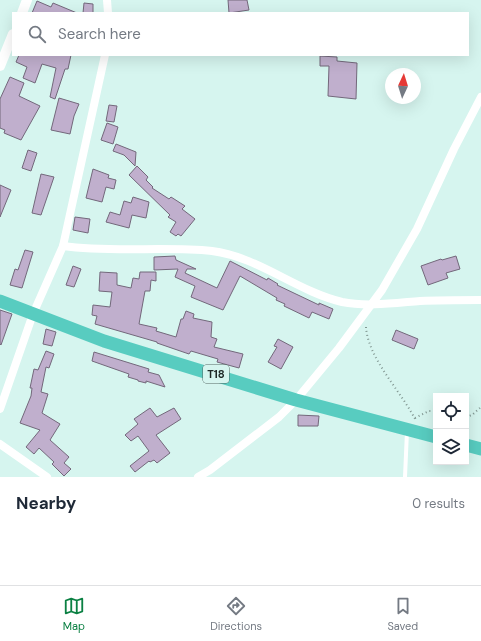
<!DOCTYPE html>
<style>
body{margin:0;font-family:"DM Sans",sans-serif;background:#f6f6f7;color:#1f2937}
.controls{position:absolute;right:12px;bottom:12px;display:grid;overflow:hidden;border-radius:0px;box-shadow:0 4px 16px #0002}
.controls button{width:36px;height:36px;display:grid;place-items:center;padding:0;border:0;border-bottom:1px solid #e0e1e3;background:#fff;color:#1f2937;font:20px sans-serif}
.compass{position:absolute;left:385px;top:68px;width:36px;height:36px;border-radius:50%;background:#fff;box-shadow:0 4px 16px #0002;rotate:4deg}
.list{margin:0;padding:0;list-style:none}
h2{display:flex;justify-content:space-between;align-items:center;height:52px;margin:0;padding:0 16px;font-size:17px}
h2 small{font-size:13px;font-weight:400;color:#747a83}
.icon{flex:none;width:22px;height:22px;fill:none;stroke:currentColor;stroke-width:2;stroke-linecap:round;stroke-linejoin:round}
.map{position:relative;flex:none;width:481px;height:477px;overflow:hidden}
.search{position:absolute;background:#fff;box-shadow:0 4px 16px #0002;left:12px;right:12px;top:12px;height:44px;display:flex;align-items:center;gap:10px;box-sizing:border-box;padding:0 14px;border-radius:0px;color:#747a83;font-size:15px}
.sheet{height:108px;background:#fff}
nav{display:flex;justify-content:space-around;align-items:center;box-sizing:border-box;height:56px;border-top:1px solid #e0e1e3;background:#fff;font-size:11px;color:#747a83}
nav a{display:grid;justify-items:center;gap:2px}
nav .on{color:#0b8043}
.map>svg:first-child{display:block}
.building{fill:#c0afcd;stroke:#73687b}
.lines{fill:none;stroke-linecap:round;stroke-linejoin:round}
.path{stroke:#809691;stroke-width:2;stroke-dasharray:1 3;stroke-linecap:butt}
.service{stroke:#fff;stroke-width:4}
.minor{stroke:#fff;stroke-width:8}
.tertiary{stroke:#fff;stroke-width:10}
.trunk{stroke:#58ccc0;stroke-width:13}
.labels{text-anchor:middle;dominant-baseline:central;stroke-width:3;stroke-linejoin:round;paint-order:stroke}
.shield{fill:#d6f5ef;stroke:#546662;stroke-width:1}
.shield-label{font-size:11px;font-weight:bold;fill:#1d2826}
</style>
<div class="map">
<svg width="481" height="477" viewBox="0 0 481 477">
<rect width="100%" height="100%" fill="#d6f5ef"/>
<g class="building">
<polygon points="228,0 247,0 249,10 229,13"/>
<polygon points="37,1 51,7 53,3 77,13 32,13"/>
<polygon points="84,3 93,4 93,13 83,13"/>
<polygon points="19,55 71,55 68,69 65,69 55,99 50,97 56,68 42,64 35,83 23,78 27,67 16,62"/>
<polygon points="320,56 337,57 337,61 357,63 356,99 328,96 329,66 320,66"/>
<polygon points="10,77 24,83 19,96 40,106 21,140 4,133 5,130 0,128 0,99"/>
<polygon points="59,98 79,104 74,116 70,134 51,130"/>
<polygon points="109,105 117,106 114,122 106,121"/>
<polygon points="107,123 118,127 113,144 101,140"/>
<polygon points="116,144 136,152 135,166 124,155 113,151"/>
<polygon points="28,150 37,153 31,171 22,168"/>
<polygon points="137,166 148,177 146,180 153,187 152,188 169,199 171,197 185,206 182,209 195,219 181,236 178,234 176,236 170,232 176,222 168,217 170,215 129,175"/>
<polygon points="93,169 109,175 108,178 116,180 114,189 106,187 102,202 86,198"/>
<polygon points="41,174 54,177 41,215 32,213"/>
<polygon points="0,185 11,190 0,217"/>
<polygon points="133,197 149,202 146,218 132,215 129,228 106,222 110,212 120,215 124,201 131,203"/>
<polygon points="75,217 90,219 88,233 73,230"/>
<polygon points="25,250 33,252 22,288 10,285 15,269 18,270"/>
<polygon points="175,256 176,260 196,269 187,269 185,273 217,288 230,261 267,280 268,278 278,284 277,285 319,305 319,303 333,309 329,319 312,312 309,318 284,306 285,304 276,300 277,298 240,276 223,310 191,297 195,286 175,277 178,269 154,270 154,257"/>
<polygon points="456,256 460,269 446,273 448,278 428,285 421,266 441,259 442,260"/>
<polygon points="73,266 81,269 74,287 66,285"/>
<polygon points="100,272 117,273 117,285 131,288 133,278 139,279 140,272 156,272 156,281 151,280 150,291 145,291 139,324 157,328 156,331 176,337 181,319 183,319 186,311 194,314 193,318 212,322 211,337 217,339 214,347 243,354 239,368 217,362 218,359 191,351 189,354 157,343 157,342 95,324 97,316 92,315 93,305 110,307 112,292 99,291"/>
<polygon points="0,310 12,314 1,345 0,344"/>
<polygon points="46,329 56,332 52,346 43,344"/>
<polygon points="396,330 418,339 414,349 392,340"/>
<polygon points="278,339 293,347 281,369 268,362 277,347 274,346"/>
<polygon points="46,351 54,354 49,368 46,367 41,392 48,394 42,413 60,424 50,440 69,457 64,463 71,469 64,476 52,464 54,462 39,448 34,454 26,447 40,430 20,423 31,396 32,388 30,388 34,369 38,370"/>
<polygon points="94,352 149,369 148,372 159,375 165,387 146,381 146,383 138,381 138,380 128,377 129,374 92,361"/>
<polygon points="150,408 157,417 174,408 181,419 156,435 170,453 157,463 154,460 150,462 149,461 135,472 130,466 149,451 138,436 131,441 125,435 138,424 134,419"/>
<polygon points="298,415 319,416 318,426 298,426"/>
</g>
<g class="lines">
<g class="path">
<path d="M366,327C368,359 402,392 416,421"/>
<polyline points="466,417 472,415 481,407"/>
<polyline points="415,418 429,411 436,411"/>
</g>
<polyline class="service" points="405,477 407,431"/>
<g class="minor">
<polyline points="107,0 108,13"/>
<path d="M63,246C113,253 163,246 212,251C259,257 296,291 342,302C367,307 395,303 420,301C440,300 461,300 481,300"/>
<polyline points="0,409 33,314 63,246 105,55"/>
<polyline points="0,444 47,477"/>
<polyline points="198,477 210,470 279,417 296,400 339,348 382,290 417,229 454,149 481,97"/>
</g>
<g class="tertiary">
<polyline points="22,13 27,0"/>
<polyline points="0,66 13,34"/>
</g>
<g class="trunk">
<polyline points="0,301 104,341 296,400 436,437"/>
<polyline points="466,445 481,449"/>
</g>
</g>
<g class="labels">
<rect class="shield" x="203" y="365" width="26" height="18" rx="3"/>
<g class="shield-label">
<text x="216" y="374">T18</text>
</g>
</g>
</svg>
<div class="controls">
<button><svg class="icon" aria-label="locate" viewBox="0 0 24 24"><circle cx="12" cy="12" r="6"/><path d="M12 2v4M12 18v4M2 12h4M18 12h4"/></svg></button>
<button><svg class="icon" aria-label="layers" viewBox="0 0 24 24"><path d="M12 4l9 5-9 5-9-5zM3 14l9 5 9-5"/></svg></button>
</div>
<svg class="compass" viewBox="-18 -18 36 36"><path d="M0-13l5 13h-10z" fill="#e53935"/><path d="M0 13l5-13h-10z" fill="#747a83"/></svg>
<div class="search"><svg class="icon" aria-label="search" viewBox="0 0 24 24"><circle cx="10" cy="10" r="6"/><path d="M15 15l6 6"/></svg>Search here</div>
</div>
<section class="sheet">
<h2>Nearby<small>0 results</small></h2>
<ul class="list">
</ul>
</section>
<nav>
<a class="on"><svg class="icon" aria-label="map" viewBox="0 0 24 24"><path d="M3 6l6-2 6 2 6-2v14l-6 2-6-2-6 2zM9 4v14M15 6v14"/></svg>Map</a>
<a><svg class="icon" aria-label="directions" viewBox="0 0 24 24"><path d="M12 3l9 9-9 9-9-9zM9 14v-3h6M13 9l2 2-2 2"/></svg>Directions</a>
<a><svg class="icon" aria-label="saved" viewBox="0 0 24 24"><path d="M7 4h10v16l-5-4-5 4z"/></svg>Saved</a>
</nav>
